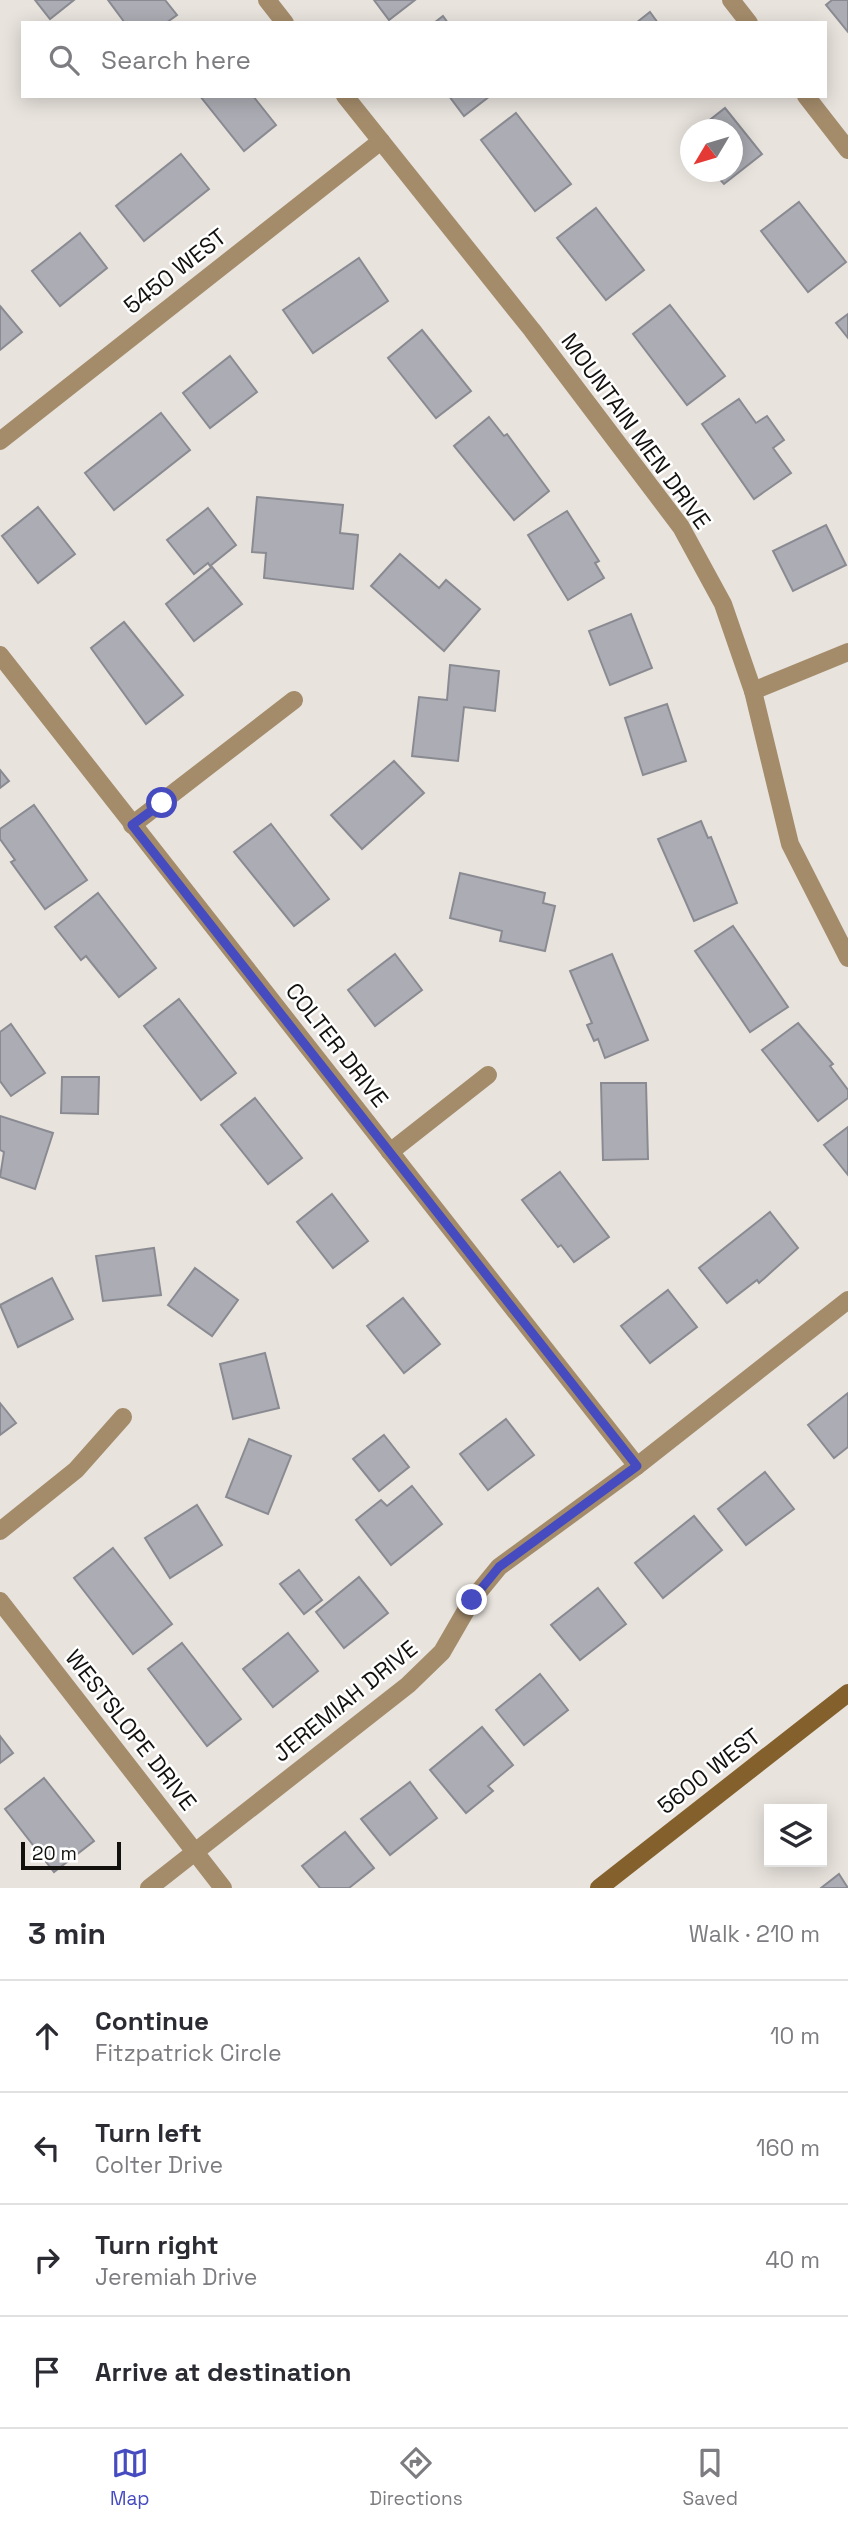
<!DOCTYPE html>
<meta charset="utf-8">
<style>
body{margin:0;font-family:"Space Grotesk",sans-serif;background:#f7f7f7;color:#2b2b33}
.controls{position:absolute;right:21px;bottom:21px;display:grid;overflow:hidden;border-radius:0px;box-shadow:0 4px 18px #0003}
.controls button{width:63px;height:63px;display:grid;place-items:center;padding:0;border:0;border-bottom:2px solid #e1e1e2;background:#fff;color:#2b2b33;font:35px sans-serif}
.compass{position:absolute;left:680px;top:119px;width:63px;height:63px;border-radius:50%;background:#fff;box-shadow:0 4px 18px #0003;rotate:232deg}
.scale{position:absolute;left:21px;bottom:18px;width:100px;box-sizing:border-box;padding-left:7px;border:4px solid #12110e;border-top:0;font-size:19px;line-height:24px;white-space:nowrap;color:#12110e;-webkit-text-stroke:5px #fff;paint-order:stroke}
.stop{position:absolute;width:21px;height:21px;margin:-16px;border:5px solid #464bc0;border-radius:50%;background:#fff}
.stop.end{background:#464bc0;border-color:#fff;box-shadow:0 2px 7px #0008}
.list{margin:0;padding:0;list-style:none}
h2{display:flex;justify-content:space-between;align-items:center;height:91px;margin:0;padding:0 28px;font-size:30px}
h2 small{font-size:23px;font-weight:400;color:#7c7c81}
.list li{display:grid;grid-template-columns:46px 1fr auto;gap:21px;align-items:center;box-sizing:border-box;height:112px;padding:0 28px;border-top:2px solid #e1e1e2}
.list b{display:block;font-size:26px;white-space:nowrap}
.list p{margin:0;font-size:23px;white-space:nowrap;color:#7c7c81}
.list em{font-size:23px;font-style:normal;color:#7c7c81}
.icon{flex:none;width:38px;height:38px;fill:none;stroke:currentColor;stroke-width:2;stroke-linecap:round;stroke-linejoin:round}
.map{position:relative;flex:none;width:848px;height:1888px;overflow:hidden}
.search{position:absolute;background:#fff;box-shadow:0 4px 18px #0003;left:21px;right:21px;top:21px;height:77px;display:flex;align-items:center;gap:18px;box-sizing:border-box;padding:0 24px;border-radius:0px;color:#7c7c81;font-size:26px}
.sheet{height:539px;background:#fff}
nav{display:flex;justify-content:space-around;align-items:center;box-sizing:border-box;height:98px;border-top:2px solid #e1e1e2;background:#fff;font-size:19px;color:#7c7c81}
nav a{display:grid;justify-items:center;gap:4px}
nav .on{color:#464bc0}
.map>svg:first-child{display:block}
.building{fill:#acadb4;stroke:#8a8b92;stroke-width:2}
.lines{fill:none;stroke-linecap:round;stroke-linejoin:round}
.street{stroke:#a48c6b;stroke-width:18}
.secondary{stroke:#84612c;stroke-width:18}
.route{stroke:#464bc0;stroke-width:9}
.labels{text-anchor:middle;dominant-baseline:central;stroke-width:5;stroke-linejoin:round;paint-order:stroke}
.street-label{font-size:23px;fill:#12110e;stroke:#fff}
</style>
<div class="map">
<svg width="848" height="1888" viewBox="0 0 848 1888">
<rect width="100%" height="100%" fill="#e8e3dd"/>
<g class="building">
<polygon points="35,0 74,0 50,19"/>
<polygon points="108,0 165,0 177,15 166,23 125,23"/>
<polygon points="374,0 415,0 389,20"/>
<polygon points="832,0 848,0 848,32 826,5"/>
<polygon points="650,12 658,23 636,23"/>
<polygon points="443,16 448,23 434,23"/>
<polygon points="200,96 253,96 276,125 244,151"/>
<polygon points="449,96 490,96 464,116"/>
<polygon points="725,108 762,154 724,184 713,172 732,172 732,130 697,130"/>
<polygon points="516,113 571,184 535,211 481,140"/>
<polygon points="181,154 209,189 144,241 116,206"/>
<polygon points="799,202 846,262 808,292 761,231"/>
<polygon points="596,208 644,270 606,300 557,238"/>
<polygon points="80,233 107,268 60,306 32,271"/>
<polygon points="359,258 388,301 313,353 283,310"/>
<polygon points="670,305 725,376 687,405 633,334"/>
<polygon points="0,306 22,332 0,350"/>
<polygon points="848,314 848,338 836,323"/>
<polygon points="422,330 471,391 436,418 388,358"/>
<polygon points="230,356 257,392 210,428 183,393"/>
<polygon points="739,399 756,423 767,416 784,440 773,448 791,473 754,499 702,424"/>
<polygon points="161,413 190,450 114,510 85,473"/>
<polygon points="489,417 504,436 507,434 549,491 514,520 454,446"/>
<polygon points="257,497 343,505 340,533 358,535 353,589 264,578 266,553 252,552"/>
<polygon points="38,507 75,554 38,583 2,536"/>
<polygon points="208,508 236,545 210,566 208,563 194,574 167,540"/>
<polygon points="567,511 599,561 595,563 604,578 568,600 528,535"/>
<polygon points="826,525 846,565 793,591 773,551"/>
<polygon points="400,554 439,588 446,580 480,609 444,651 371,586"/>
<polygon points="212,567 242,604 194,641 166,604"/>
<polygon points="631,614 652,668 610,685 589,631"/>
<polygon points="124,622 183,695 146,724 91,648"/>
<polygon points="450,665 499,671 495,711 464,707 458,761 412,756 419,697 447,700"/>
<polygon points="667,704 686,761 643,775 625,718"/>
<polygon points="394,761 424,793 362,849 331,815"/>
<polygon points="0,770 9,781 0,788"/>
<polygon points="34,805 87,880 45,909 11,862 15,860 0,839 0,829"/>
<polygon points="701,821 708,838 711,837 737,903 694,921 658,839"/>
<polygon points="271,824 329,899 294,926 234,852"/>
<polygon points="460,873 545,893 543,903 555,906 545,951 500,941 502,931 450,918"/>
<polygon points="98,893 156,968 119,997 86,956 81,960 55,927"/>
<polygon points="733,926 788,1007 750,1032 695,951"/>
<polygon points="395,954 422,990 375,1026 348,990"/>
<polygon points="612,954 648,1040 605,1058 598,1039 594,1041 587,1025 592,1023 570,971"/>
<polygon points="179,999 236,1073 201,1100 144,1026"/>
<polygon points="798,1023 833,1064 830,1066 848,1090 848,1098 818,1121 762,1050"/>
<polygon points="11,1024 45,1073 11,1096 0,1081 0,1032"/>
<polygon points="62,1077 99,1077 98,1114 61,1113"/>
<polygon points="601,1083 646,1083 648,1159 603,1160"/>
<polygon points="255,1098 302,1158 268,1184 221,1125"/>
<polygon points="0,1116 53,1133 35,1189 0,1177 4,1152 0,1150"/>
<polygon points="848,1127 848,1175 824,1145"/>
<polygon points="560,1172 609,1237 574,1262 561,1245 558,1247 522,1200"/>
<polygon points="332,1194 368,1241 333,1268 297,1222"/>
<polygon points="770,1212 798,1248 759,1283 757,1280 727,1303 699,1268"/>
<polygon points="154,1248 161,1295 103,1301 96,1256"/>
<polygon points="195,1268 238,1300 212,1336 168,1305"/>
<polygon points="52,1278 73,1319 18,1347 0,1305"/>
<polygon points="668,1290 697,1327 650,1363 621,1326"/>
<polygon points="403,1298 440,1344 404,1373 367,1326"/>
<polygon points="265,1353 279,1408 233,1419 220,1364"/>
<polygon points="848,1393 848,1447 834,1458 808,1425"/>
<polygon points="0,1403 16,1423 0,1435"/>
<polygon points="506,1419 534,1455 488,1490 460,1454"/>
<polygon points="384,1435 409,1467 379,1491 353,1459"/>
<polygon points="249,1439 291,1456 268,1514 226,1497"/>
<polygon points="765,1472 794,1509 746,1545 718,1509"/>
<polygon points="412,1486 442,1524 391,1565 356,1520 381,1500 387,1506"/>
<polygon points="197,1505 222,1545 170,1578 145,1538"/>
<polygon points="694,1516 722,1550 663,1598 635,1563"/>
<polygon points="113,1548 172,1624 133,1654 74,1578"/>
<polygon points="299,1570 322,1600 304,1614 280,1584"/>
<polygon points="359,1577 388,1613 344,1648 316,1612"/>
<polygon points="598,1588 626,1624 580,1660 551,1625"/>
<polygon points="288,1633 318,1671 273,1707 243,1669"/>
<polygon points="182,1643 241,1719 207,1746 148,1669"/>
<polygon points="540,1674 568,1710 524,1745 496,1710"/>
<polygon points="482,1727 513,1765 488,1786 493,1791 466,1813 430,1770"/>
<polygon points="0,1736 13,1753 0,1763"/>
<polygon points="44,1778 94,1841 54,1872 5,1809"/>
<polygon points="410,1782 437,1818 390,1855 361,1819"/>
<polygon points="345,1832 374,1868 349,1888 320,1888 302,1866"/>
<polygon points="839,1874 848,1888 821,1888"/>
</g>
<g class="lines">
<g class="street">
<polyline points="267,0 285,23"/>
<polyline points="731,0 749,23"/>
<polyline points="345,96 532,330 681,527 723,604 753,691 790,844 848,958"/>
<polyline points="806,96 848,150"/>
<polyline points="0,441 381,141"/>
<polyline points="0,655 637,1466"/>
<polyline points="753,691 848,652"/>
<polyline points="132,825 294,700"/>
<polyline points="390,1152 488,1075"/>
<polyline points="0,1531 76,1470 123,1417"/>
<polyline points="0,1601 223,1888"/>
<polyline points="149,1888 408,1685 442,1652 472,1600 499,1567 637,1466 848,1300"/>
</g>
<polyline class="secondary" points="599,1888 848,1693"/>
</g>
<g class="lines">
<polyline class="route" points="162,803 132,825 637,1466 499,1567 472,1600"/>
</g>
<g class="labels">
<g class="street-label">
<text transform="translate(175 271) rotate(-38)">5450 WEST</text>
<text transform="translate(636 431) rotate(54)">MOUNTAIN MEN DRIVE</text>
<text transform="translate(337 1045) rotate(52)">COLTER DRIVE</text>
<text transform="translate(345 1701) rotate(-39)">JEREMIAH DRIVE</text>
<text transform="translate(131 1730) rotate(52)">WESTSLOPE DRIVE</text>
<text transform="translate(709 1771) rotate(-38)">5600 WEST</text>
</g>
</g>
</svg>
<div class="controls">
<button><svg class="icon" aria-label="layers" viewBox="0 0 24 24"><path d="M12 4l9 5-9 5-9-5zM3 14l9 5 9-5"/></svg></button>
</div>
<svg class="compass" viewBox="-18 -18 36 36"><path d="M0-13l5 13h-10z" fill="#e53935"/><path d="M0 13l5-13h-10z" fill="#7c7c81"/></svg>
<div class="scale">20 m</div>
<div class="stop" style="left:162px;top:803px"></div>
<div class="stop end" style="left:472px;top:1600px"></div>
<div class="search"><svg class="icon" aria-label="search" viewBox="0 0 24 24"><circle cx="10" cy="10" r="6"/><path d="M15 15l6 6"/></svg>Search here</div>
</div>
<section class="sheet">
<h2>3 min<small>Walk · 210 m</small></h2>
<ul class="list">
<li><svg class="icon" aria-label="ahead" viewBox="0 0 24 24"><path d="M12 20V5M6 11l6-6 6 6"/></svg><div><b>Continue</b><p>Fitzpatrick Circle</p></div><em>10 m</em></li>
<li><svg class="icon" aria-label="left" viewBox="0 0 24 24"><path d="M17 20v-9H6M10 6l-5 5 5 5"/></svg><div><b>Turn left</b><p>Colter Drive</p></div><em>160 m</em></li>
<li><svg class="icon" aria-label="right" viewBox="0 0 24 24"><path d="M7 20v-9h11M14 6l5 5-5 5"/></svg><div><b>Turn right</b><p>Jeremiah Drive</p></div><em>40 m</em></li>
<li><svg class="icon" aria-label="arrive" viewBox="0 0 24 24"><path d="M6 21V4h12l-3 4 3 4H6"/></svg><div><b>Arrive at destination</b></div></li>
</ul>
</section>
<nav>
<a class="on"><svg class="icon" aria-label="map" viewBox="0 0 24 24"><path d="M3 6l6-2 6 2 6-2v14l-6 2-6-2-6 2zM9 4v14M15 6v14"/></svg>Map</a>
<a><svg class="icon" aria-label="directions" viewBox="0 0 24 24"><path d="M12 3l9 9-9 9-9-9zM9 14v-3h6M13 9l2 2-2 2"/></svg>Directions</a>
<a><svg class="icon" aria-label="saved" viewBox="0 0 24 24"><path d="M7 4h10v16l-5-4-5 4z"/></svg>Saved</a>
</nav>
